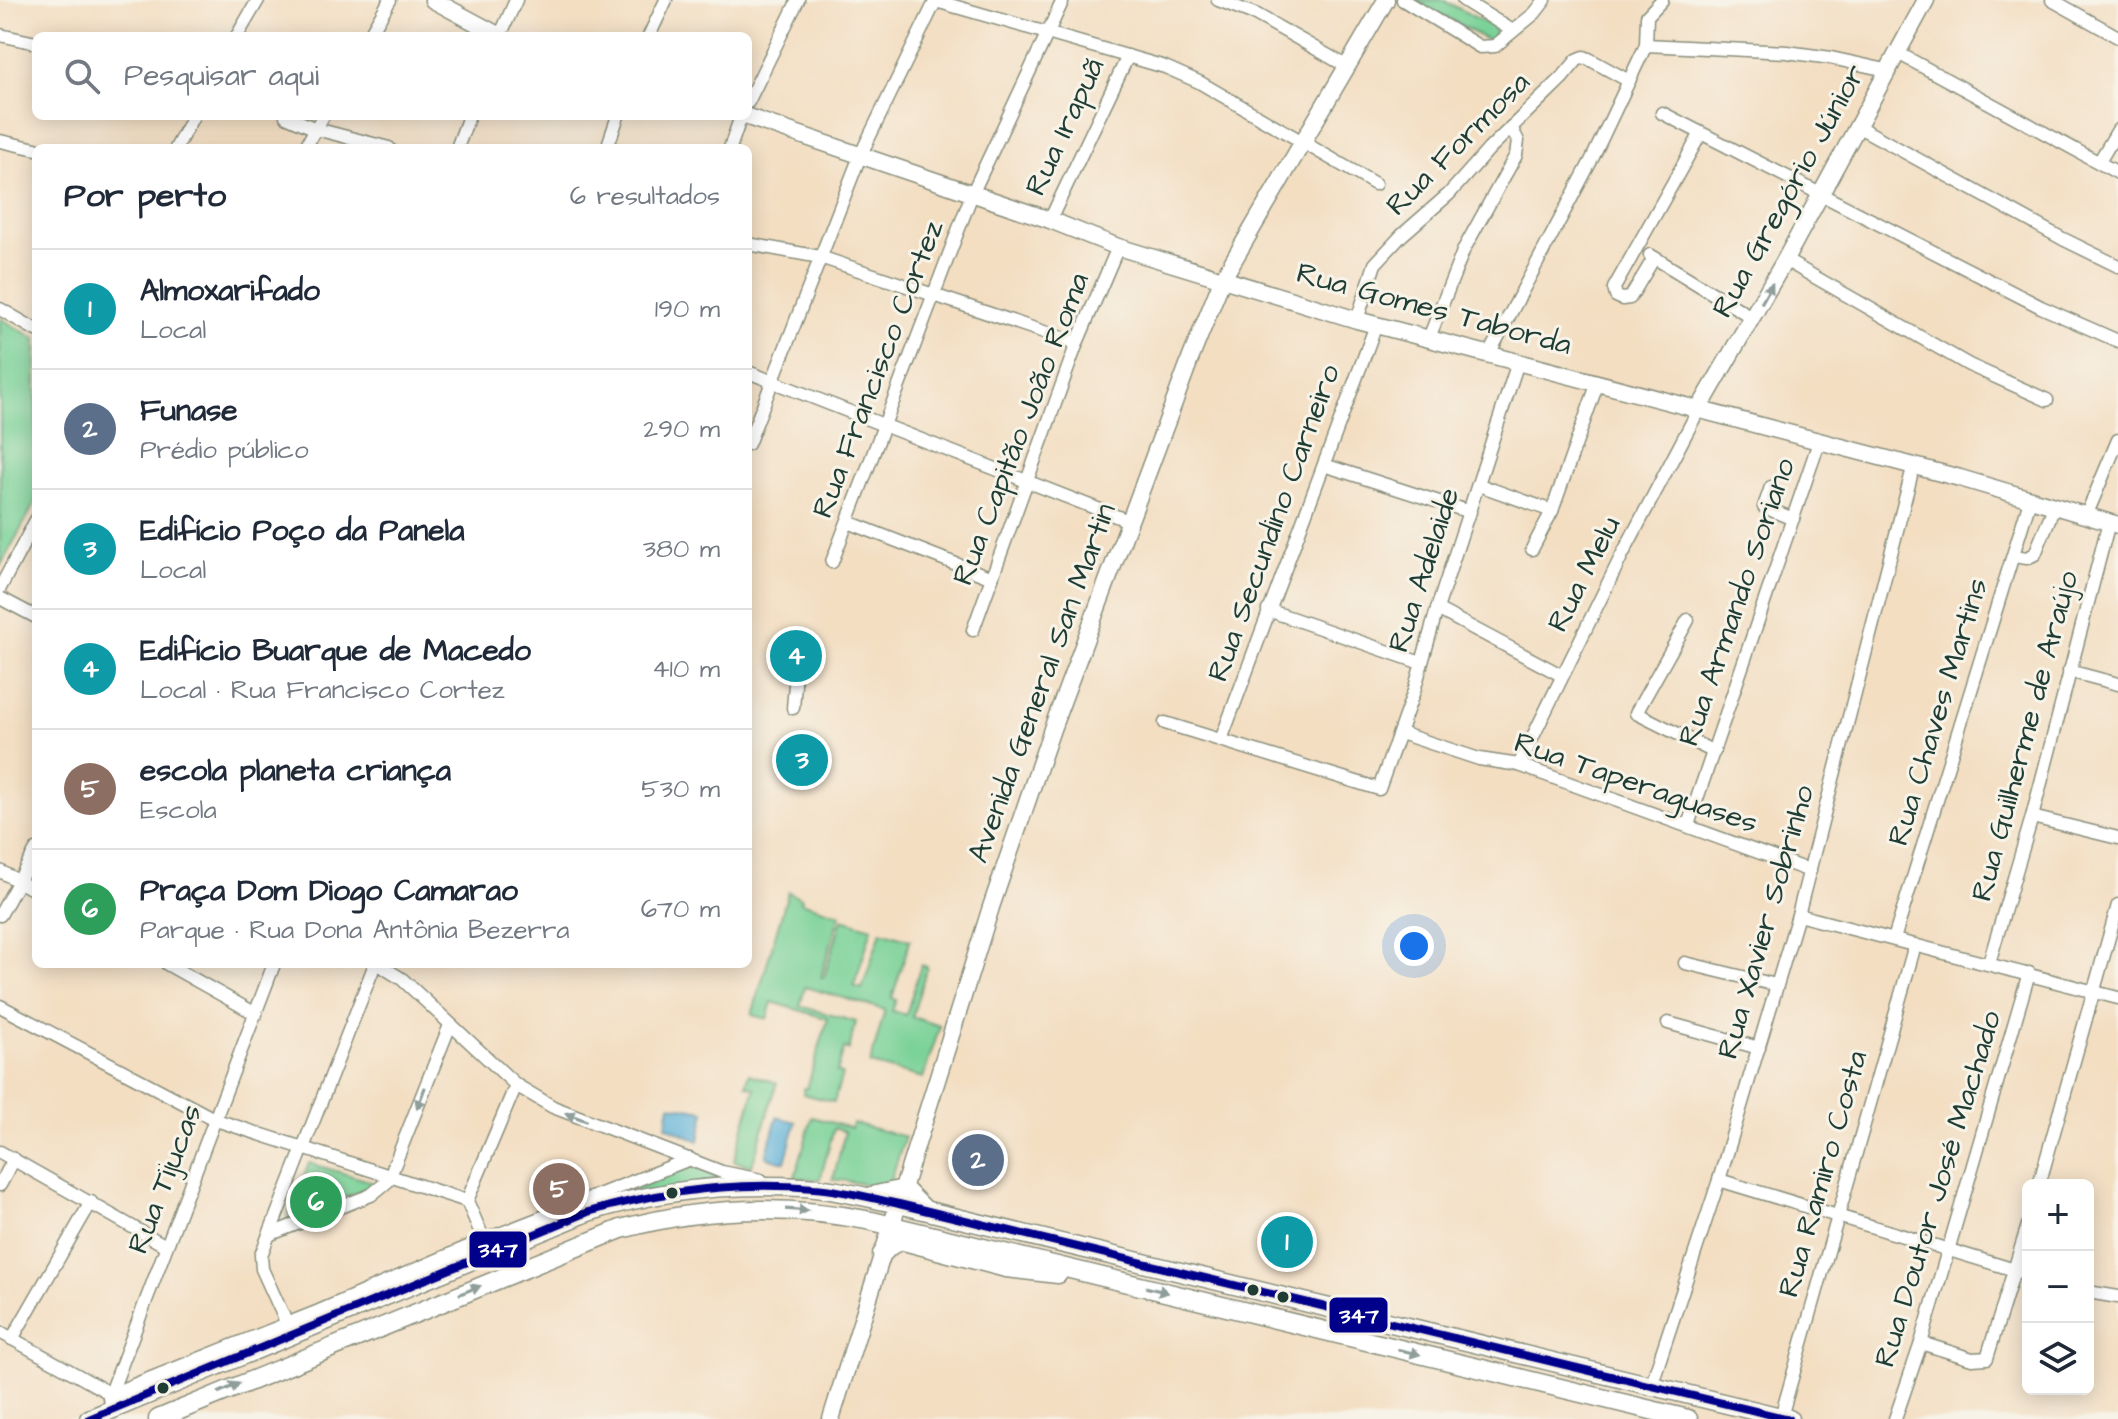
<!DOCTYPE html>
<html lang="pt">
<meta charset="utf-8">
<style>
body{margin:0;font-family:"Architects Daughter",sans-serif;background:#f2f2f3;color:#1f2937}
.controls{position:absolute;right:24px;bottom:24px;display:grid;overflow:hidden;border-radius:12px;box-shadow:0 4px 20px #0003}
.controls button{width:72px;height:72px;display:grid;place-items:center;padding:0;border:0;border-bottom:2px solid #e0e1e3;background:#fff;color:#1f2937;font:40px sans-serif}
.you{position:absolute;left:1414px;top:946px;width:28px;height:28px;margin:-20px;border:6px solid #fff;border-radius:50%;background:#1a73e8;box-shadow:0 0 0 12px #1a73e833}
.badge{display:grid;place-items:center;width:52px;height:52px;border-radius:50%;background:#2563eb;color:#fff;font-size:26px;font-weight:700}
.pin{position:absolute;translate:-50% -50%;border:4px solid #fff;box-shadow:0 2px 8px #0006}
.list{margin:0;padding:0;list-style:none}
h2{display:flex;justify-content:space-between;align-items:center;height:104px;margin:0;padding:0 32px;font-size:34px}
h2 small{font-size:26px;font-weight:400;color:#747a83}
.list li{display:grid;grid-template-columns:52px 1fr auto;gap:24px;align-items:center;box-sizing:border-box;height:120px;padding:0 32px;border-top:2px solid #e0e1e3}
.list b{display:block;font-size:30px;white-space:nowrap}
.list p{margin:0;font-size:26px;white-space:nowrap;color:#747a83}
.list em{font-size:26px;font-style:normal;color:#747a83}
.icon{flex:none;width:44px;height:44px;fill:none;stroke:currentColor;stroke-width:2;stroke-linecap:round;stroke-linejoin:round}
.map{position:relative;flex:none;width:2118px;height:1419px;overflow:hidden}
.search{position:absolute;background:#fff;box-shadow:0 4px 20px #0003;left:32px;top:32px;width:720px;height:88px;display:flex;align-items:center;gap:20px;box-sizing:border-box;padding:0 28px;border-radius:12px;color:#747a83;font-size:30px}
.panel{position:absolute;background:#fff;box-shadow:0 4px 20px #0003;left:32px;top:144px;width:720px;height:824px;border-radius:12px}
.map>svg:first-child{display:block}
.green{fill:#79d197;stroke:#4c8766;stroke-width:2}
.water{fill:#5cb0d8;stroke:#3e7686;stroke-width:2}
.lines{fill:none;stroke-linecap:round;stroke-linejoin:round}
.minor-casing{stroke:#898e7b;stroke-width:15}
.major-casing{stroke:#898e7b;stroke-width:19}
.highway-casing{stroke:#898e7b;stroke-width:21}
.minor{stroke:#fff;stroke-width:12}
.major{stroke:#fff;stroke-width:16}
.highway{stroke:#fff;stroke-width:18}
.bus-1-casing{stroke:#f7f3e8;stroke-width:14}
.bus-1{stroke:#00008b;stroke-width:8}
.oneway{fill:#8f9e9a}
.bus-dot{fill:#1f3d34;stroke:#f7f3e8;stroke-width:3}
.labels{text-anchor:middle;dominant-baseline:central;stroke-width:6;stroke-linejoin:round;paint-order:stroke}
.street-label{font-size:30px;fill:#1f3d34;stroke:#f7f3e8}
.line-badge{stroke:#f7f3e8;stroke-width:3}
.badge-label{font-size:22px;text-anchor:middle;font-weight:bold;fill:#fff}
</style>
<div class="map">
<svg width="2118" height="1419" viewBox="0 0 2118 1419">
<rect width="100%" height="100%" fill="#f7f3e8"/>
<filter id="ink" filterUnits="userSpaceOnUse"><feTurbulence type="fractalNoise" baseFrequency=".0125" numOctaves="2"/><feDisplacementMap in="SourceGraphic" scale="16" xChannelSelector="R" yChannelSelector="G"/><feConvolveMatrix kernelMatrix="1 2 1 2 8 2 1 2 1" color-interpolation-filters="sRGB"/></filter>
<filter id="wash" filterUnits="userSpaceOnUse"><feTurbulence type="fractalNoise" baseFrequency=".006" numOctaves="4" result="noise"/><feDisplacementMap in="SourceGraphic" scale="32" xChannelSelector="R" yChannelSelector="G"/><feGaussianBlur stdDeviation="1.8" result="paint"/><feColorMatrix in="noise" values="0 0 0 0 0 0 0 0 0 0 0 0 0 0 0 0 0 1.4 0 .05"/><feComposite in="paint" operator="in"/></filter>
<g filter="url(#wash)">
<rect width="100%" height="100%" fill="#f3dec2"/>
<g class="green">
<polygon points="1414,0 1443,0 1493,27 1496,36 1492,40 1485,39"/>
<polygon points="0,318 36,339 36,501 0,567"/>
<polygon points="788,892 802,898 801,902 840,914 821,977 824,977 842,919 872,928 854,986 862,989 881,931 910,940 892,998 896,1000 892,1011 906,1015 921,965 927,967 912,1017 940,1026 923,1078 870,1064 885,1010 805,987 800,1006 856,1022 849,1050 844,1049 837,1072 842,1074 834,1102 803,1094 804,1088 807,1088 828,1019 772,1002 767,1019 752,1015"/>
<polygon points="749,1074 777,1083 752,1166 734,1161 755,1088 746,1085"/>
<path d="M812,1117L851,1128L853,1123L905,1137L890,1182C873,1190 852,1179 833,1180L845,1132L834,1128L820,1180L795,1177Z"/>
<polygon points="309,1163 370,1181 373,1186 288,1221 287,1217"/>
<polygon points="688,1163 728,1178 604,1204"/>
</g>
<g class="water">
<polygon points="670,1105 705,1111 699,1141 666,1126"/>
<polygon points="777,1117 796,1122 785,1162 766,1157"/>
</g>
</g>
<g filter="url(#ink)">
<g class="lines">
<defs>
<g id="minor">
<polyline points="1218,0 1257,15 1348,67"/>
<polyline points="1403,0 1480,47 1495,46 1535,13 1545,0"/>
<polyline points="1463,0 1513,31"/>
<polyline points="2052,0 2118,37"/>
<polyline points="936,1 1165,67 1199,82 1375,184"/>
<polyline points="0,35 36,43"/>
<polyline points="237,36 258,0"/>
<polyline points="369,36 390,0"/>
<polyline points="500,36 516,0"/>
<polyline points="649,36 666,0"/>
<polyline points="1646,45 1787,52 1831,58 1886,70"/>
<polyline points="1896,52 2118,173"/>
<polyline points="748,102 798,0"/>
<polyline points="1662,113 2041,307 2118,341"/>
<polyline points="286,116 316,129 389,148"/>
<polyline points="1857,126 2063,239 2118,266"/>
<polyline points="0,141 36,149"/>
<polyline points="176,148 193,116"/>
<polyline points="305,148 323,116"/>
<polyline points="457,148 469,116"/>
<polyline points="607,148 618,116"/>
<polyline points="730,148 741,116"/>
<polyline points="2099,162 2118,130"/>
<polyline points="1050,220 1128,56"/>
<polyline points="748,244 820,257 1077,343"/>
<polyline points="1650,255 1753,318"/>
<polyline points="1654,258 1630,298 1622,299 1616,296 1614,288 1701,133"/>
<polyline points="1785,260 1969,365 2047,400"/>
<polyline points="0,309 36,330"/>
<polyline points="1357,320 1375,264 1402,235 1449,194 1489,149 1562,78 1577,60 1584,57 1589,59 1629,81"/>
<polyline points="1429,338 1464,249 1516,155 1518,141 1511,127"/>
<polyline points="1489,354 1592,159 1646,45 1647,16 1662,0"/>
<polyline points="748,372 1131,522"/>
<polyline points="748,444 860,156 936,0"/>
<polyline points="1324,465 1470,512"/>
<polyline points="1479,485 1552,511"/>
<polyline points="1771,487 1764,507 1793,519"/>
<polyline points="2086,516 2118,440"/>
<polyline points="848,522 992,578"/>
<polyline points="1532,549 1552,511 1598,382"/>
<polyline points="2014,556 2027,558 2035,554 2054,507"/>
<polyline points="832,562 972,194 1063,0"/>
<polyline points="0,588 36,520"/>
<polyline points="0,598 36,617"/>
<polyline points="1437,609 1561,675"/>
<polyline points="1268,610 1421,663"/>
<polyline points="1688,620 1636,713 1714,752"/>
<polyline points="973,630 1077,343 1118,247"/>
<polyline points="2069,671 2118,684"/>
<polyline points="793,708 795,684"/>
<polyline points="1165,723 1379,789 1414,691 1437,609 1518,362"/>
<polyline points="1400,733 1479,759 1519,765 1810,871"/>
<polyline points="1221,740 1376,325"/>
<polyline points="1519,765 1621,557 1699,409"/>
<polyline points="2032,817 2118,838"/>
<polyline points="1688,825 1819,442"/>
<polyline points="0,871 36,891"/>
<polyline points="0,915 36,850"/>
<polyline points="1798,915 2118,998"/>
<polyline points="1894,939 2030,500"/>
<polyline points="1685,963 1776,985"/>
<polyline points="1989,963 2032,817 2109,522"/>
<polyline points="167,964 256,1014"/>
<polyline points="378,964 402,979 516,1085 553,1107 722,1172 761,1180"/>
<polyline points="0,1006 216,1120 467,1201"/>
<polyline points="1668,1023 1759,1048"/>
<polyline points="0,1152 166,1246"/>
<polyline points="1719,1180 2028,1274"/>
<polyline points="0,1185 14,1159"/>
<polyline points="2039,1185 2118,905"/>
<polyline points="271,1234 371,1195 388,1181 450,1025"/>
<polyline points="484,1240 467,1201 516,1085"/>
<polyline points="2088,1292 2118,1297"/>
<polyline points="287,1324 262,1269 261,1255 375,964"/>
<polyline points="0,1332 111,1394 319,1311 484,1240 690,1159"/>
<polyline points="12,1339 91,1202"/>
<polyline points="1921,1343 1972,1359 1987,1358 2028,1225"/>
<polyline points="1651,1386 1719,1180 1798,915 1913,468"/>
<polyline points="109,1398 274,964"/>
<polyline points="1781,1417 1915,945"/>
<polyline points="1895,1419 1921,1343 2029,973"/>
</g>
<g id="major">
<polyline points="433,0 500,36"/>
<polyline points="745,116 1050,220 1118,247 1357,320 1960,478 2118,525"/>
<polyline points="1699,409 1785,260 1926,0"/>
<polyline points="831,1419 991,907 1052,729 1191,357 1222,280 1386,0"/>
</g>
<g id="highway">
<polyline points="876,1195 904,1189 925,1210"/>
<polyline points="900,1240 1006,1268 1058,1274"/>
<polyline points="882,1254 891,1245 909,1238"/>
<path d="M89,1419L588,1212C657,1190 729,1183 802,1187C834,1188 868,1198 899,1204L1789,1419"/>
<path d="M158,1419L621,1229C705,1206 787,1204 872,1221L1688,1419"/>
</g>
</defs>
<use href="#minor" class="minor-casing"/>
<use href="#major" class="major-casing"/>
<use href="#highway" class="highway-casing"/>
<use href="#minor" class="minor"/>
<use href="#major" class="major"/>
<use href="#highway" class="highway"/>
<defs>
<path id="bus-1" d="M89,1419L588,1212C661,1191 738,1181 814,1188C843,1190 871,1198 899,1204L1789,1419"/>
</defs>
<use href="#bus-1" class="bus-1-casing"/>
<use href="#bus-1" class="bus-1"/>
</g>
<defs><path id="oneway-solid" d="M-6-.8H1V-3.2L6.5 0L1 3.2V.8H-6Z" transform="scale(2)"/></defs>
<g class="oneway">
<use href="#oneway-solid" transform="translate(1767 293) rotate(-61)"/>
<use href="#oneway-solid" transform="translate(421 1098) rotate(111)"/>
<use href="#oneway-solid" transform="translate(576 1117) rotate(-159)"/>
<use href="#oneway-solid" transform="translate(797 1210) rotate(4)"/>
<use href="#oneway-solid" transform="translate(470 1290) rotate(-22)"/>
<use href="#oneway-solid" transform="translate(1157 1290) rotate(14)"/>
<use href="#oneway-solid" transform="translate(1409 1352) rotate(13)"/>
<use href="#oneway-solid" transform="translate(229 1388) rotate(-24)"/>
</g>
</g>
<g class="bus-dot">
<circle cx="672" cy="1193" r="7"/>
<circle cx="1253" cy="1290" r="7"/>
<circle cx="1283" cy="1297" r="7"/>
<circle cx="163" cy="1388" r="7"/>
</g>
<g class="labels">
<g class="street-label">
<text transform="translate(1065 127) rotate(-65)">Rua Irapuã</text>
<text transform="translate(1458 144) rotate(-45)">Rua Formosa</text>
<text transform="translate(1789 191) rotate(-61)">Rua Gregório Júnior</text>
<text transform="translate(1434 309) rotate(15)">Rua Gomes Taborda</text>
<text transform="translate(878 369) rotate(-69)">Rua Francisco Cortez</text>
<text transform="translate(1021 429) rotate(-69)">Rua Capitão João Roma</text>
<text transform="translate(1274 523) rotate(-70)">Rua Secundino Carneiro</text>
<text transform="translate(1424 570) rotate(-72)">Rua Adelaide</text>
<text transform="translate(1584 574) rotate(-63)">Rua Melu</text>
<text transform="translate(1737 602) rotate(-71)">Rua Armando Soriano</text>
<text transform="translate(1042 683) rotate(-70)">Avenida General San Martin</text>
<text transform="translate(1938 712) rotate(-73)">Rua Chaves Martins</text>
<text transform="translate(2025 736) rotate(-75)">Rua Guilherme de Araújo</text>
<text transform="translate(1636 783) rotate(19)">Rua Taperaguases</text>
<text transform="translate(1766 922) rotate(-74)">Rua Xavier Sobrinho</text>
<text transform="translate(1823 1174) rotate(-74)">Rua Ramiro Costa</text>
<text transform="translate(165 1179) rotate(-69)">Rua Tijucas</text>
<text transform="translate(1938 1189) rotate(-73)">Rua Doutor José Machado</text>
</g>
</g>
<g class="line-badge">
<rect x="468" y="1230" width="60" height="39" rx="8" fill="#00008b"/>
<rect x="1328" y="1296" width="61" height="38" rx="8" fill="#00008b"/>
</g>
<g class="badge-label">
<text x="498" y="1257">347</text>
<text x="1359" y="1323">347</text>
</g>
</svg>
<div class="controls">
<button>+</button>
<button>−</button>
<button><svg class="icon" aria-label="layers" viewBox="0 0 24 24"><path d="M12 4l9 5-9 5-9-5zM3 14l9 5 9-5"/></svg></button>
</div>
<div class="you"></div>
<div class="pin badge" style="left:1287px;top:1242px;background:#0f9aa8">1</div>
<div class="pin badge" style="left:978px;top:1160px;background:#5c6f8a">2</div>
<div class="pin badge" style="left:802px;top:760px;background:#0f9aa8">3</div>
<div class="pin badge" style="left:796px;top:656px;background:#0f9aa8">4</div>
<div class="pin badge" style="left:559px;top:1189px;background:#8d6e63">5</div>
<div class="pin badge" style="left:316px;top:1202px;background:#2e9e5b">6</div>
<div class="search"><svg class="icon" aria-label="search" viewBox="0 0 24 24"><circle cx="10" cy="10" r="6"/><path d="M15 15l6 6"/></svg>Pesquisar aqui</div>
<section class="panel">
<h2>Por perto<small>6 resultados</small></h2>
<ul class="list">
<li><span class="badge" style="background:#0f9aa8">1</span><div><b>Almoxarifado</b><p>Local</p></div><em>190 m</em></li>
<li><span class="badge" style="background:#5c6f8a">2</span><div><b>Funase</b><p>Prédio público</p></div><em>290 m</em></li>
<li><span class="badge" style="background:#0f9aa8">3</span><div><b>Edifício Poço da Panela</b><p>Local</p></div><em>380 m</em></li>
<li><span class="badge" style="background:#0f9aa8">4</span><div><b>Edifício Buarque de Macedo</b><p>Local · Rua Francisco Cortez</p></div><em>410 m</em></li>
<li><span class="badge" style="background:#8d6e63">5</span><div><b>escola planeta criança</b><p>Escola</p></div><em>530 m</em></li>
<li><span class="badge" style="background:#2e9e5b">6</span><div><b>Praça Dom Diogo Camarao</b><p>Parque · Rua Dona Antônia Bezerra</p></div><em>670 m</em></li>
</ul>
</section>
</div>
